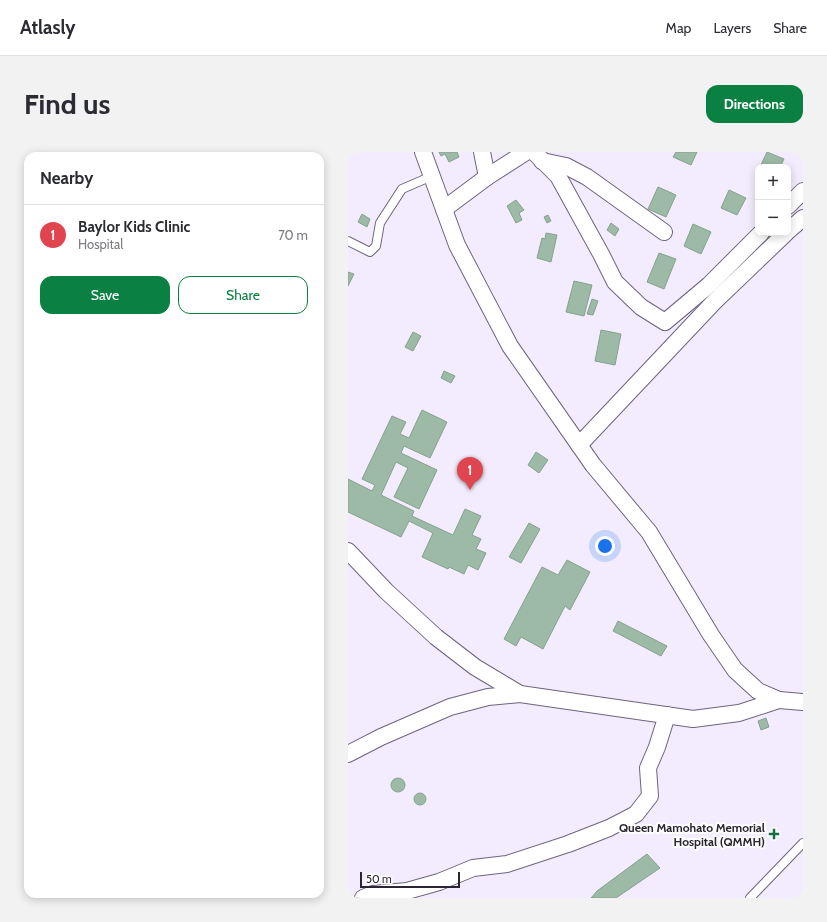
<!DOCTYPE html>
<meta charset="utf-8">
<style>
body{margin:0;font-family:Cabin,sans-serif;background:#f2f2f3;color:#2b2b33}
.controls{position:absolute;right:12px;top:12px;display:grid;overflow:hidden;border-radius:8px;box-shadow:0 2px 10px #0003}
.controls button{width:36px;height:36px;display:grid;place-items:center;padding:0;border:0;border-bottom:1px solid #e1e1e2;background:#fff;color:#2b2b33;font:20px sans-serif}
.scale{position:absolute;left:12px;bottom:10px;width:100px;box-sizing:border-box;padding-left:4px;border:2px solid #2a2530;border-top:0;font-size:11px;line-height:14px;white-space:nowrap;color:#2a2530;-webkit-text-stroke:3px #fdfdfd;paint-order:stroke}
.you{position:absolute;left:257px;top:394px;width:14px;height:14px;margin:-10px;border:3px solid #fff;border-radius:50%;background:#1a73e8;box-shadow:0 0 0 6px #1a73e833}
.badge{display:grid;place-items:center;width:26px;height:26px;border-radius:50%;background:#0b8043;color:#fff;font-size:13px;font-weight:700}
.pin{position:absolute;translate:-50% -33px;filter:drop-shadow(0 1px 2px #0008)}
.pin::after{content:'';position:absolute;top:21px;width:14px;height:12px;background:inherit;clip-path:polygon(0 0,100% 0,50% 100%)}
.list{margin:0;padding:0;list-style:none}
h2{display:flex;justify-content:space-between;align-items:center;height:52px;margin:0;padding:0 16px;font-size:17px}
h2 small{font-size:13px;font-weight:400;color:#7c7c81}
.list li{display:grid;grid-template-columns:26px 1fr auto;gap:12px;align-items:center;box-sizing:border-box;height:60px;padding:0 16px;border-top:1px solid #e1e1e2}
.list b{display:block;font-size:15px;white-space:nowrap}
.list p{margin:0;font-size:13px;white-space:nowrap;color:#7c7c81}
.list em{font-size:13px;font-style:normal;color:#7c7c81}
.actions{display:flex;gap:8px;padding:12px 16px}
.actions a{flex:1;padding:9px 0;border:1px solid #0b8043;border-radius:12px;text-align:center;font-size:14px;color:#0b8043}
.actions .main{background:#0b8043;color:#fff}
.map{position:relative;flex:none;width:455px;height:746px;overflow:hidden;border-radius:12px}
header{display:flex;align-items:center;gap:24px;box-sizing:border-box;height:56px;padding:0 20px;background:#fff;border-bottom:1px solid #e1e1e2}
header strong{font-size:19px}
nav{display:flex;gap:22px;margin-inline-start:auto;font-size:14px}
.intro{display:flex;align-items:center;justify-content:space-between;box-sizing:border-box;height:96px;padding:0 24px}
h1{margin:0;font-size:28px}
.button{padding:10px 18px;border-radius:12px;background:#0b8043;color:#fff;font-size:14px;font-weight:700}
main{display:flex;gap:24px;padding:0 24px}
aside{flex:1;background:#fff;border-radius:12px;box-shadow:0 2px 10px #0003}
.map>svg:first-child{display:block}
.building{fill:#9dbaa6;stroke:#86a18e}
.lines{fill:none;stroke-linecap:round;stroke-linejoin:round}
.lane-casing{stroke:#6e647e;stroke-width:10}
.street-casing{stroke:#6e647e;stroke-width:18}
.lane{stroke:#fff;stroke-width:8}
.street{stroke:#fff;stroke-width:16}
.poi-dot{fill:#176f41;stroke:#fdfdfd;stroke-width:1.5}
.labels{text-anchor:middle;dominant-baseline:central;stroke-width:4;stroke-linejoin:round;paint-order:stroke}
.poi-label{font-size:12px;font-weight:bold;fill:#2a2530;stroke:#fdfdfd;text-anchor:end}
</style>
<header>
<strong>Atlasly</strong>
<nav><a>Map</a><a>Layers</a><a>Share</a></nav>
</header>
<div class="intro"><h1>Find us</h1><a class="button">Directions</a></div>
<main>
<aside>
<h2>Nearby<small></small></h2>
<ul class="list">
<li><span class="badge" style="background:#e0444e">1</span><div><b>Baylor Kids Clinic</b><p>Hospital</p></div><em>70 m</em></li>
</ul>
<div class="actions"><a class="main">Save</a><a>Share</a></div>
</aside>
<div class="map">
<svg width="455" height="746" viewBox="0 0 455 746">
<rect width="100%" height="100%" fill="#f3ecfe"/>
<g class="building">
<polygon points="91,0 109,0 111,5 101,10 97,2 93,4"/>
<polygon points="328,0 349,0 343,13 325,5"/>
<polygon points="419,0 436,7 432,15 412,15"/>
<polygon points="310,35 328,43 318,65 300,57"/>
<polygon points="381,38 398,46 389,63 373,56"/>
<polygon points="168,48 176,58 171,61 174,68 168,71 159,54"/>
<polygon points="14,62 22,67 19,75 10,70"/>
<polygon points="200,63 203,69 199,71 196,65"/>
<polygon points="263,71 271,77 267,84 259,78"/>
<polygon points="345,72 363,80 353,102 336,94"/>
<polygon points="198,81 209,83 203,110 189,106 194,86 197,87"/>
<polygon points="311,101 328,107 316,137 299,130"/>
<polygon points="0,120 6,122 0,134"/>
<polygon points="226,129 244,133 236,164 218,160"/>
<polygon points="244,147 250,149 245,163 239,162"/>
<polygon points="253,178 273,182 267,213 247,209"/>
<polygon points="65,180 73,184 65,199 57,195"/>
<polygon points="96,219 107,224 103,231 93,226"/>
<polygon points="74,258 99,270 82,306 56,294 53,301 89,318 71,357 46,345 60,316 48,310 33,343 66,359 64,364 105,383 117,357 133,364 124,383 133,387 128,397 138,401 130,418 120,413 116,422 101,415 100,417 74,405 85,381 61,369 53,385 0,360 0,327 24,339 27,333 14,327 44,264 58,270 52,282 61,286"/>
<polygon points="188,300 200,308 191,321 180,313"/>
<polygon points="181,371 192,377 173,411 161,405"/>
<polygon points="219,408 242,420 222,458 217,454 195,497 173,485 168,494 156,487 194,415 210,423"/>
<polygon points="270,469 319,494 313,504 265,479"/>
<polygon points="418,566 421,575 413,578 410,569"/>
<circle cx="50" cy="633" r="7"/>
<circle cx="72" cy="647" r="6"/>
<polygon points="299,702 312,716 268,746 243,746 249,739"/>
</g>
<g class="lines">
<defs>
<g id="lane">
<polyline points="0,89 22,100 28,94 32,71 54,37 84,24"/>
<polyline points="402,746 455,691"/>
</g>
<g id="street">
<polyline points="75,0 109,93 162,194 245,313 301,380 363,483 387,518 410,539 431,548 455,550"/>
<polyline points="134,0 139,25"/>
<polyline points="186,0 210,24 253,102 267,130 293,155 317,170 361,133 413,81"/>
<polyline points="194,9 218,14 239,25 316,80"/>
<polyline points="440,54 455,39"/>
<polyline points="96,57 139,25 178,0"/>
<polyline points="440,79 455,66"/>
<polyline points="231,293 366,150 438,81"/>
<polyline points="0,399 38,439 88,485 127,515 172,542 345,567 391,561 431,548"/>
<polyline points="0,602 33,585 102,555 140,545 172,542"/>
<polyline points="15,746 25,742 59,739 91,730 125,716 159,712 220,692 261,676 288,662 302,644 300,616 309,595 319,563"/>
</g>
</defs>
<use href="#lane" class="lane-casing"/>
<use href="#street" class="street-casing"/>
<use href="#lane" class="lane"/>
<use href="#street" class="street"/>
</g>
<path class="poi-dot" d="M424 676h4v4h4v4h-4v4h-4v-4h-4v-4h4z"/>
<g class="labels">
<g class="poi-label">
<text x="417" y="675">Queen Mamohato Memorial<tspan x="417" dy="14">Hospital (QMMH)</tspan></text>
</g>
</g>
</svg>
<div class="controls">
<button>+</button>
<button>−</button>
</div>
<div class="scale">50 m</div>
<div class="you"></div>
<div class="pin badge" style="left:122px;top:338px;background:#e0444e">1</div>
</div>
</main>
